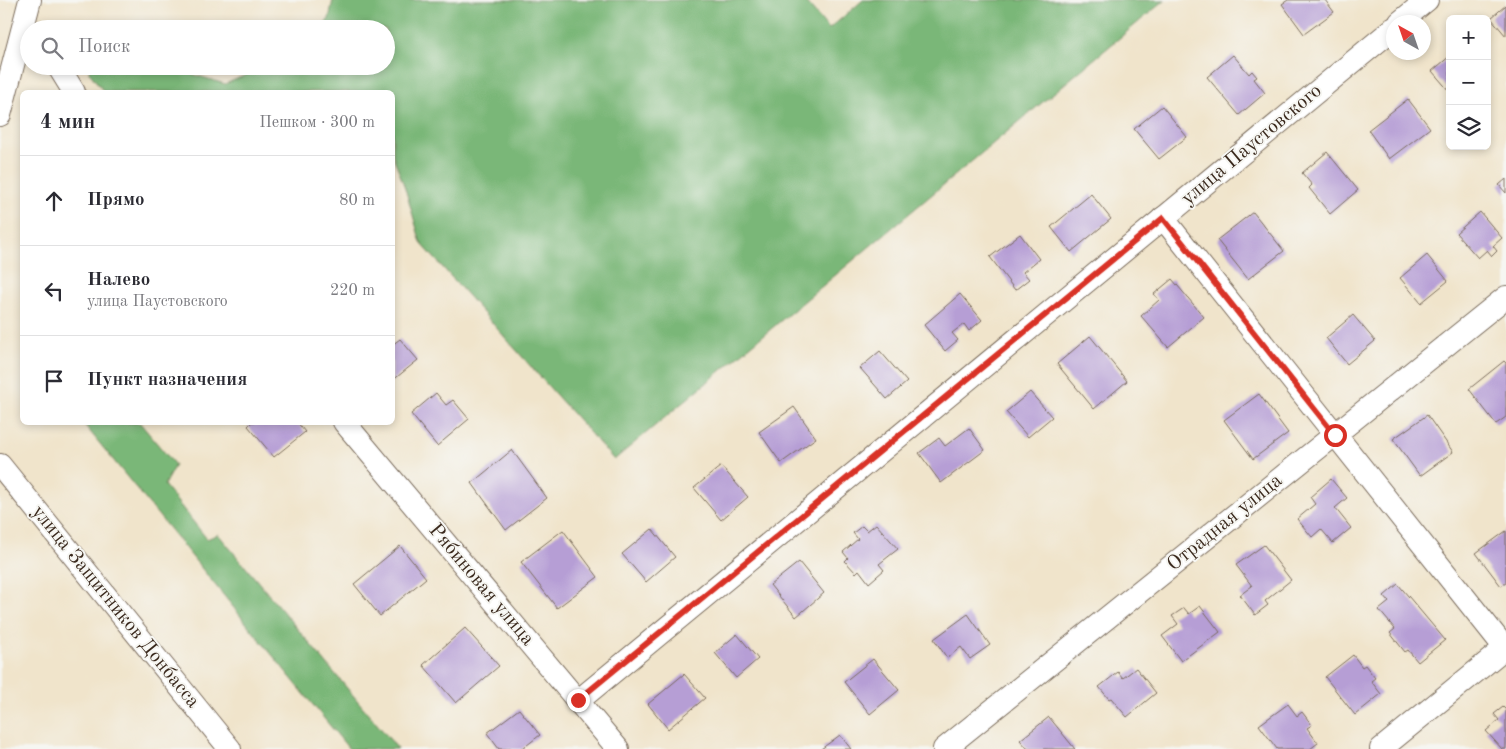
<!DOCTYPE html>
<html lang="ru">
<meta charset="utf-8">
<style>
body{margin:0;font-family:"Old Standard TT",serif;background:#f2f2f3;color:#2b2b33}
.controls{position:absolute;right:15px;top:15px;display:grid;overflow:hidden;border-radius:8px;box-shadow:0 2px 8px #0003}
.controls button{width:45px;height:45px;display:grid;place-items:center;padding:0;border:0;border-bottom:1px solid #e1e1e2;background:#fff;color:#2b2b33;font:25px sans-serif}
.compass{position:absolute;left:1386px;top:15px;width:45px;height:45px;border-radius:50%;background:#fff;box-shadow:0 2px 8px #0003;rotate:320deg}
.stop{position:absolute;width:15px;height:15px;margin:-11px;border:4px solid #d93025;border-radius:50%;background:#fff}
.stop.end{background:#d93025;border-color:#fff;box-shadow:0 1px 5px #0008}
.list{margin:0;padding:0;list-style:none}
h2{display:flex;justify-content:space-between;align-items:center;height:65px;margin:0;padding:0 20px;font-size:21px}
h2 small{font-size:16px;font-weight:400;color:#7c7c81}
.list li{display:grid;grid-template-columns:32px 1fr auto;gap:15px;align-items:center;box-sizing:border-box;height:90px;padding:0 20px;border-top:1px solid #e1e1e2}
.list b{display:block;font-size:19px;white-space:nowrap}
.list p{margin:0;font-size:16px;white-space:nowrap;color:#7c7c81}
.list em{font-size:16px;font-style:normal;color:#7c7c81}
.icon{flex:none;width:28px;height:28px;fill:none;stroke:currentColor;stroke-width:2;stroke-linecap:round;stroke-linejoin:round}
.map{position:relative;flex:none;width:1506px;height:749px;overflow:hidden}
.search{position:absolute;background:#fff;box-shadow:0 2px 8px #0003;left:20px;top:20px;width:375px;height:55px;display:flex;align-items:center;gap:12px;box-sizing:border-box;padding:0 18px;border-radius:28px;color:#7c7c81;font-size:19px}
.panel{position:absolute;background:#fff;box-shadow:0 2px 8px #0003;left:20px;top:90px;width:375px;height:335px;border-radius:8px}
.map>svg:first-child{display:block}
.forest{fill:#7ab778;stroke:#5a704b}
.building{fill:#b69ed5}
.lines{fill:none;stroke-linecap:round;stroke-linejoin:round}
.minor-casing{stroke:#7a6b5b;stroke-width:24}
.minor{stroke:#fff;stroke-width:22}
.route{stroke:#d93025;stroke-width:6}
.labels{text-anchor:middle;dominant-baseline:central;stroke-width:4;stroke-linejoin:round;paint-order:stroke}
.street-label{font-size:20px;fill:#3b2a1e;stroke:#f6f6f2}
</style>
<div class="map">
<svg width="1506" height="749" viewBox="0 0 1506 749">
<rect width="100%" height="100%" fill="#f6f6f2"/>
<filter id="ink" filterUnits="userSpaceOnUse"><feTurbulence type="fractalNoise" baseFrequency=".02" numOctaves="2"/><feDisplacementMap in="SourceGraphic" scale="10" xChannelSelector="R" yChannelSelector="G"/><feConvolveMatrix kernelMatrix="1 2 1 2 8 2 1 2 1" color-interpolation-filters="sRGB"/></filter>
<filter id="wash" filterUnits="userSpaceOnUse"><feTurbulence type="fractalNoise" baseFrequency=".0096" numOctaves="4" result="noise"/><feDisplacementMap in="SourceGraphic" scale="20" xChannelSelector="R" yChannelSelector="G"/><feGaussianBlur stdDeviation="1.12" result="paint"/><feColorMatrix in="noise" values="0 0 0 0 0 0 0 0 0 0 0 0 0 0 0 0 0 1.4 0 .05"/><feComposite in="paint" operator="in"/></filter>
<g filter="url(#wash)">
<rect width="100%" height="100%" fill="#f0e4cb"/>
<g class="forest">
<polygon points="333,0 804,0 829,29 863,0 1165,0 614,460 421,243 405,188 393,156 392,92 104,92 89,72 90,66 166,66 225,84 267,66 386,66 386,29 319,29 329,19"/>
<polygon points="83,423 140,423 175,465 164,485 207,539 218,534 398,749 349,749"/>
</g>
<g id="blocks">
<g class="building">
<polygon points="1288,0 1325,0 1334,12 1304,34 1282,4"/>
<polygon points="1506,5 1506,36 1491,18"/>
<polygon points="1233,55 1249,74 1252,71 1257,77 1254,79 1265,93 1239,115 1207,77"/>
<polygon points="1450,56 1450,92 1432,71"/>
<polygon points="1408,99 1430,128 1389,159 1368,130"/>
<polygon points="1162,106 1187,137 1159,159 1134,129"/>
<polygon points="1327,152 1358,190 1330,214 1309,188 1312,185 1302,173"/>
<polygon points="1506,179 1506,193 1499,185"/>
<polygon points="1091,194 1111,219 1071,252 1051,227"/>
<polygon points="1253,212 1284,251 1248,279 1217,240"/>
<polygon points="1480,212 1502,238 1493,246 1497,251 1492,256 1487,250 1478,258 1456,233"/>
<polygon points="1020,234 1039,259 1023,272 1029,279 1015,290 990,257"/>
<polygon points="1427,255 1448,281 1421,303 1400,278"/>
<polygon points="1172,279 1204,317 1168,347 1141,316 1159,300 1154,294"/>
<polygon points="960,294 982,320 969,331 964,324 952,333 958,340 945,351 924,325"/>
<polygon points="1353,315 1375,341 1347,364 1326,338"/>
<polygon points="1090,336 1127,381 1094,409 1057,364"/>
<polygon points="400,339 418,360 392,381 392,345"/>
<polygon points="880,351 907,382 887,399 860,368"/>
<polygon points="1504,361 1506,363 1506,417 1496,424 1469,389"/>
<polygon points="1030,392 1052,417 1028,437 1006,412"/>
<polygon points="436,393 446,405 453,400 469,419 437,446 411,414"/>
<polygon points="1259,394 1288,433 1253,459 1224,420"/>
<polygon points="794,407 816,438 781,463 759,432"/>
<polygon points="1427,415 1453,452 1420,476 1393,439"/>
<polygon points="252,422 297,422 305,432 274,457 248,426"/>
<polygon points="969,428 985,450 941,483 919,453 939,438 945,446"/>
<polygon points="512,450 547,498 506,530 472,483"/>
<polygon points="721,466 748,497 721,520 694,488"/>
<polygon points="1331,479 1347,498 1335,508 1351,528 1333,543 1321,529 1312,537 1297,519 1315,504 1310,497"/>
<polygon points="876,524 898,549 879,564 884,570 869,583 859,570 856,573 845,561 848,558 843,552 858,539 853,533 862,526 867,531"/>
<polygon points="652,529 675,557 646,582 622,554"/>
<polygon points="563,530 598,577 557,608 521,562"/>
<polygon points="1506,531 1506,583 1501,586 1476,553"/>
<polygon points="1264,545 1291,580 1265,601 1268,605 1255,615 1240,595 1252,586 1236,565"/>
<polygon points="400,546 426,578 380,616 354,584"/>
<polygon points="799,562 824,593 796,617 770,585"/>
<polygon points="1398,584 1445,640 1418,662 1408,650 1405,652 1390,633 1395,629 1379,610 1389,602 1384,596"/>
<polygon points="1200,606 1220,632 1181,661 1162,636 1178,624 1172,616 1184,608 1189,614"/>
<polygon points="968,614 990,645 970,659 961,647 947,658 934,639"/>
<polygon points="465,628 499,666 456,703 423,665"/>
<polygon points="737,634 758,659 736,678 715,653"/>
<polygon points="1353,655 1362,667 1365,665 1375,678 1371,681 1381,694 1355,715 1325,677"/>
<polygon points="873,659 899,690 870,714 844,682"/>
<polygon points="1136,668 1156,693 1127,717 1111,698 1109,699 1099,687 1118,672 1123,678"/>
<polygon points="684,674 705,698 668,729 648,704"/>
<polygon points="1288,704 1297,716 1302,712 1312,725 1307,728 1318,743 1310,749 1277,749 1259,725"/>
<polygon points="1503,707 1506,710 1506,749 1502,749 1486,731 1499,720 1494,714"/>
<polygon points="519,709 540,735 522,749 499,749 487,733"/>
<polygon points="1049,717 1075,749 1028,749 1020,740"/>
<polygon points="840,735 851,749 821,749"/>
</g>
</g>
</g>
<g filter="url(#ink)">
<use href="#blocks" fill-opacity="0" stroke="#7a6b5b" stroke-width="1"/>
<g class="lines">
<defs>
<g id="minor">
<polyline points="1400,22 1427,0"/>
<polyline points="58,66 74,92"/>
<polyline points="0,115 30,0"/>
<polyline points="1163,218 1505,648"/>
<polyline points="344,422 618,749"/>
<polyline points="0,465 230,749"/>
<polyline points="578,701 1394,28"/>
<polyline points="944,749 1506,297"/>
<polyline points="1381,749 1506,647"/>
</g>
</defs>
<use href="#minor" class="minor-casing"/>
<use href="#minor" class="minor"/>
</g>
</g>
<g class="lines" filter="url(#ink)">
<polyline class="route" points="578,700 1163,218 1335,435"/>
</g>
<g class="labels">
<g class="street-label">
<text transform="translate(1252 145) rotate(-40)">улица Паустовского</text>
<text transform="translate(1225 523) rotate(-39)">Отрадная улица</text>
<text transform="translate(481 585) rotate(50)">Рябиновая улица</text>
<text transform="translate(115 607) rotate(51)">улица Защитников Донбасса</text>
</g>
</g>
</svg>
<div class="controls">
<button>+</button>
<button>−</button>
<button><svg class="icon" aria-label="layers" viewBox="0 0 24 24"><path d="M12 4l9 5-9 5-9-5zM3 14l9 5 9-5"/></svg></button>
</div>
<svg class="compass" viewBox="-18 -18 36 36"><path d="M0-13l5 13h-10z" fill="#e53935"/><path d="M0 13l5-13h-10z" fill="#7c7c81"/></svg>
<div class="stop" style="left:1335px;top:435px"></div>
<div class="stop end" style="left:578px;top:700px"></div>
<div class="search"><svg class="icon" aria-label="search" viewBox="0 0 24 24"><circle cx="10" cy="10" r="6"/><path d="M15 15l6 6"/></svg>Поиск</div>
<section class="panel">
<h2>4 мин<small>Пешком · 300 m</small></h2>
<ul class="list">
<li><svg class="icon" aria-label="ahead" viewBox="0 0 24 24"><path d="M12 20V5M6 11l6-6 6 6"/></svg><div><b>Прямо</b></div><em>80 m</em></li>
<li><svg class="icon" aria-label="left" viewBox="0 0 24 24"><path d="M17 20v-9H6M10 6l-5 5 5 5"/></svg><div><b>Налево</b><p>улица Паустовского</p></div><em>220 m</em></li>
<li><svg class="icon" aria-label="arrive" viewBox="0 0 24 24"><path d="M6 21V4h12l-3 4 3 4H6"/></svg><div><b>Пункт назначения</b></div></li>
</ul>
</section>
</div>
